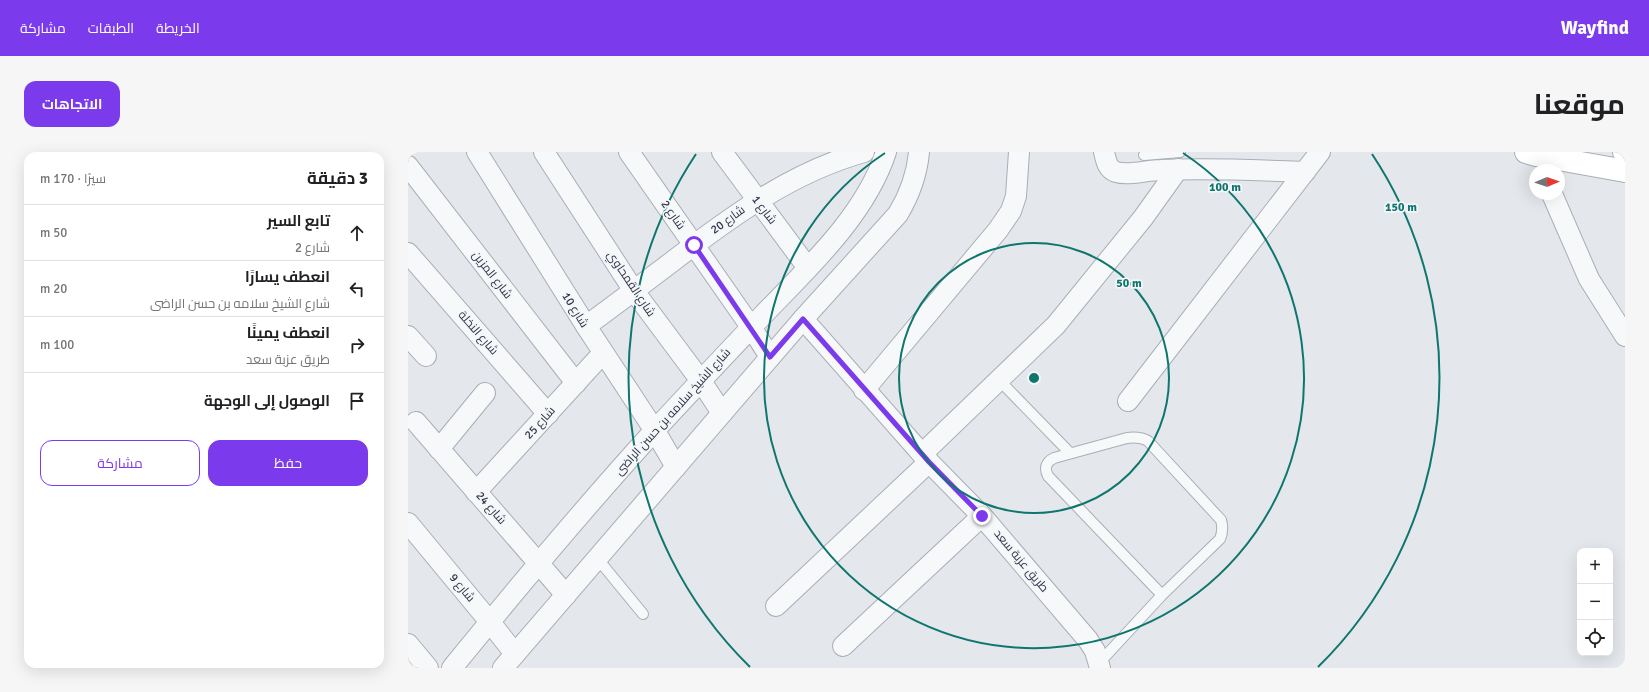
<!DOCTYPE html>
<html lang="ar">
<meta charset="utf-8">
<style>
body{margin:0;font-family:Signika,Cairo,sans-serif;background:#f6f6f6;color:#202124;direction:rtl}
.controls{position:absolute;right:12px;bottom:12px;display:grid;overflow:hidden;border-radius:8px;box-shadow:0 4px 16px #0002}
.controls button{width:36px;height:36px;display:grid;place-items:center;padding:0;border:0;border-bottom:1px solid #e0e0e0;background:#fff;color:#202124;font:20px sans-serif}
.compass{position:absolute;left:1121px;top:12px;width:36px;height:36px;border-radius:50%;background:#fff;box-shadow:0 4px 16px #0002;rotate:88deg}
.stop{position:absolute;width:12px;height:12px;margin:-9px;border:3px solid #7c3aed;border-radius:50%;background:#fff}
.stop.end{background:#7c3aed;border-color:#fff;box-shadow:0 1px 4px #0008}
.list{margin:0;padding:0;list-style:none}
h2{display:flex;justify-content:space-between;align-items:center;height:52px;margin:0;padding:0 16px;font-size:17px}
h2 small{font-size:13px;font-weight:400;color:#757577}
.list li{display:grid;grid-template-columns:26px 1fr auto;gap:12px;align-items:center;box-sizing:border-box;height:56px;padding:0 16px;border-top:1px solid #e0e0e0}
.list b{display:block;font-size:15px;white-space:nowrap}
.list p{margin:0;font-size:13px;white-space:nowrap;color:#757577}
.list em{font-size:13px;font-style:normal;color:#757577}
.actions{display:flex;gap:8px;padding:12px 16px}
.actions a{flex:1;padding:9px 0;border:1px solid #7c3aed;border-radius:12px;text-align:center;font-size:14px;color:#7c3aed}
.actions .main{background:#7c3aed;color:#fff}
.icon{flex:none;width:22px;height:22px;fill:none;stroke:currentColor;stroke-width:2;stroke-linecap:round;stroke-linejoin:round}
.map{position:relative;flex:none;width:1217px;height:516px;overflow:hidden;direction:ltr;border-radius:12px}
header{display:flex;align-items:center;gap:24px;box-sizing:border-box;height:56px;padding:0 20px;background:#7c3aed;color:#fff}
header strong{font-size:19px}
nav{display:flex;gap:22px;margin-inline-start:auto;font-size:14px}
.intro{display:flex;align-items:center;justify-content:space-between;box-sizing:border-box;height:96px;padding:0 24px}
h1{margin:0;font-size:28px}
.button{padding:10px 18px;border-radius:12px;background:#7c3aed;color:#fff;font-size:14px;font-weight:700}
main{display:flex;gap:24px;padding:0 24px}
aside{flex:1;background:#fff;border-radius:12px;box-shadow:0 4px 16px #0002}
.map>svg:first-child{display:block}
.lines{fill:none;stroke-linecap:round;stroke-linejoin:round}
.lane-casing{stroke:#a9aeb7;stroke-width:12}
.street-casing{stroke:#a9aeb7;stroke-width:22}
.secondary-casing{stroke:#a9aeb7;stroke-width:24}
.lane{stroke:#f7f8fa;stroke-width:10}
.street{stroke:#f7f8fa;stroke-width:20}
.secondary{stroke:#fff;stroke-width:22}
.route{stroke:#7c3aed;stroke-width:5}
.ring{fill:none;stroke:#0f766e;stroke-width:2}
.labels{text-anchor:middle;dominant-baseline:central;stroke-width:3.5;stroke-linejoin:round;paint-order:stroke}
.street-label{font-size:12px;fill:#2b3445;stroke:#f4f6f9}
.centre{fill:#0f766e;stroke:#f4f6f9;stroke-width:2}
.ring-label{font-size:12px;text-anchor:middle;font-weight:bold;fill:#0f766e;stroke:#f4f6f9;stroke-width:3.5;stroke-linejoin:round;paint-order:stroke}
</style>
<header>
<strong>Wayfind</strong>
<nav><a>الخريطة</a><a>الطبقات</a><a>مشاركة</a></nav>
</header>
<div class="intro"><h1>موقعنا</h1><a class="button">الاتجاهات</a></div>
<main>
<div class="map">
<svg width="1217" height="516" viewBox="0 0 1217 516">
<rect width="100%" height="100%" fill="#e4e7ec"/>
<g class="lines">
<defs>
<g id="lane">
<polyline points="736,3 772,0"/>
<polyline points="591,228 662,301"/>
<polyline points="189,406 235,462"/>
<path d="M691,511L754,443L812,387C815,380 815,375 813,368L740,289C733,285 727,285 719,286L646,306C638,310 636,316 640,324L754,443"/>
</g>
<g id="street">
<polyline points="69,0 178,174 247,279 268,315"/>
<polyline points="136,0 226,139 293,229 314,261"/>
<polyline points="221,0 343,175 362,205"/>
<polyline points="314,0 400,116"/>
<path d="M696,0C698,8 699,17 708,20C721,24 739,18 753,18C801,16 849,18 897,20"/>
<polyline points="0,14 168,231"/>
<polyline points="1144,42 1181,127 1217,184"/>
<polyline points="0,101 140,262"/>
<polyline points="395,167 521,310 574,364 680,488 687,499 692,516"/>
<path d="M178,174C207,153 236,131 265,109C324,64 384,20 456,0"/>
<polyline points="0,184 18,204"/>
<polyline points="456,238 590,78 603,59 608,44 611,0"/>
<polyline points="720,249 912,0"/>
<polyline points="8,270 158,443"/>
<polyline points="31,297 77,241"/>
<polyline points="514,302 648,173 735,66 770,17"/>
<polyline points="68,340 195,201"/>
<polyline points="0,371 82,470 107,502"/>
<polyline points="368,454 521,310"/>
<polyline points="0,492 20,516"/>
<polyline points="435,494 574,364"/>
<path d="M44,516C110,435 177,355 247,278C282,240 318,202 354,164C400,116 457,64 478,0"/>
<path d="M95,516L395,167L490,62C502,42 509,23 511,0"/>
</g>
<g id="secondary">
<polyline points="1118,0 1128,3 1217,19"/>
<polyline points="1216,0 1217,0"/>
</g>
</defs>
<use href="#lane" class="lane-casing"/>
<use href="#street" class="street-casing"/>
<use href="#secondary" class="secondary-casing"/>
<use href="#lane" class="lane"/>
<use href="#street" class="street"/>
<use href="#secondary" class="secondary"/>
</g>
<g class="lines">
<polyline class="route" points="286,93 362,205 395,167 521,310 574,364"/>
</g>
<g class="ring">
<circle cx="626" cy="226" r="135"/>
<path d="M775 1A270 270 0 1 1 477 1"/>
<path d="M342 515A405 405 0 0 1 288 2M964 2A405 405 0 0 1 910 515"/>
</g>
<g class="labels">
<g class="street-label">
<text transform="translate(356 58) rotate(53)">شارع 1</text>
<text transform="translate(265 63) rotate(55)">شارع 2</text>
<text transform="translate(320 68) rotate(-36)">شارع 20</text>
<text transform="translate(84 123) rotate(52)">شارع المزين</text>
<text transform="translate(223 132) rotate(56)">شارع القمحاوي</text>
<text transform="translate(167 158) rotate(58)">شارع 10</text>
<text transform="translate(70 181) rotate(49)">شارع النخلة</text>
<text transform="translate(265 260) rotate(-48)">شارع الشيخ سلامه بن حسن الراضى</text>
<text transform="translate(132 271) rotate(-48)">شارع 25</text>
<text transform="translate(83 356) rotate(49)">شارع 24</text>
<text transform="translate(613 409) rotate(50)">طريق عزبة سعد</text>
<text transform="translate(54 436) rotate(50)">شارع 9</text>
</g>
</g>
<circle cx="626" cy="226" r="6" class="centre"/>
<g class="ring-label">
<text x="817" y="39">100 m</text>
<text x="993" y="59">150 m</text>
<text x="721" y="135">50 m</text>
</g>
</svg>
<div class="controls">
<button>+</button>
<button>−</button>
<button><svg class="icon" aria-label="locate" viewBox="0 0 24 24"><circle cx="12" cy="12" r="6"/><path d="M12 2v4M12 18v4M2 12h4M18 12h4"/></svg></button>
</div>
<svg class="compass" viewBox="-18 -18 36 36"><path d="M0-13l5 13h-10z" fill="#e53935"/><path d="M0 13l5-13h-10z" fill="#757577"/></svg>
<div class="stop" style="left:286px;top:93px"></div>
<div class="stop end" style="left:574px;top:364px"></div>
</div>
<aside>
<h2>3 دقيقة<small>سيرًا · 170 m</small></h2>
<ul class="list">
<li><svg class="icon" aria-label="ahead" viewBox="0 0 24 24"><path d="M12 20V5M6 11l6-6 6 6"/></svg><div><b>تابع السير</b><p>شارع 2</p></div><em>50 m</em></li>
<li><svg class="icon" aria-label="left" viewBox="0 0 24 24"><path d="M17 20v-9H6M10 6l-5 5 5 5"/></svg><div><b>انعطف يسارًا</b><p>شارع الشيخ سلامه بن حسن الراضى</p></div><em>20 m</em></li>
<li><svg class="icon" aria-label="right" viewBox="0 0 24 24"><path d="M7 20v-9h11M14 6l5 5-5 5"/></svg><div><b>انعطف يمينًا</b><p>طريق عزبة سعد</p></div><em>100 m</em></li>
<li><svg class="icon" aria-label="arrive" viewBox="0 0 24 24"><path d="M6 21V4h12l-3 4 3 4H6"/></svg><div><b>الوصول إلى الوجهة</b></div></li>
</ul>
<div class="actions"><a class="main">حفظ</a><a>مشاركة</a></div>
</aside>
</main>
